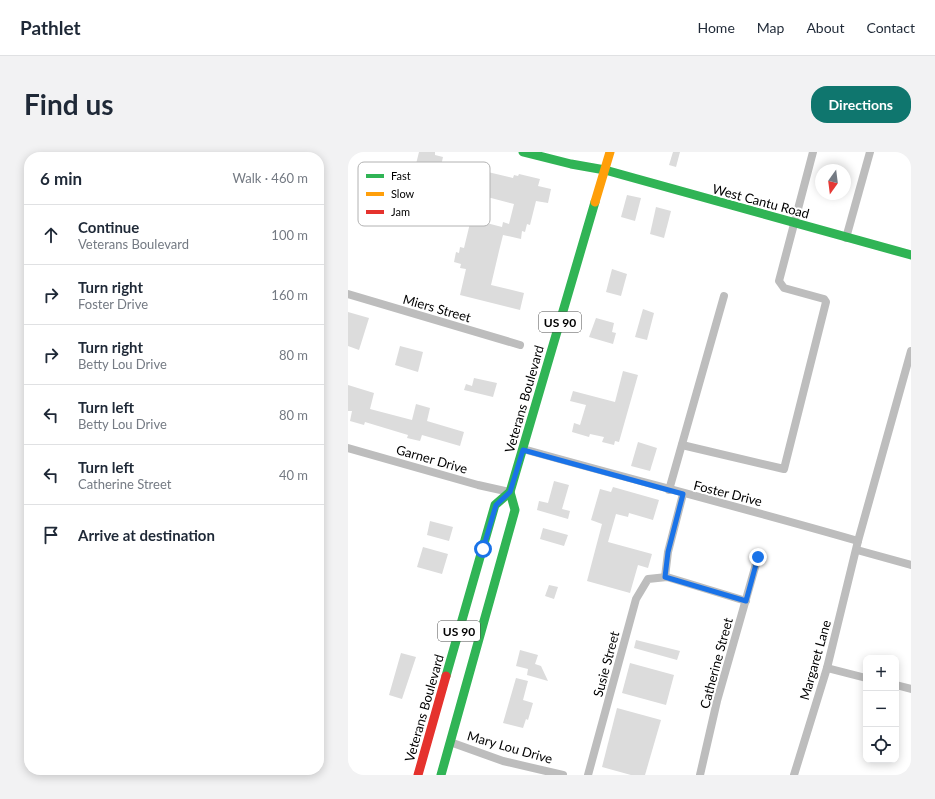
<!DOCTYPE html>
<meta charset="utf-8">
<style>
body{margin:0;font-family:Lato,sans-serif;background:#f2f2f3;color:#1f2937}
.controls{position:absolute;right:12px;bottom:12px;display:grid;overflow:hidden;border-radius:8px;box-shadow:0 2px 10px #0003}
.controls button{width:36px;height:36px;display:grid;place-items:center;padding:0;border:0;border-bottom:1px solid #e0e1e3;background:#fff;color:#1f2937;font:20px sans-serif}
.compass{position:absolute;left:467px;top:12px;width:36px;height:36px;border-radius:50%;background:#fff;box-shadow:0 2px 10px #0003;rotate:194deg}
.stop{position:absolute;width:12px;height:12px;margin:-9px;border:3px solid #1a73e8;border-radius:50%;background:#fff}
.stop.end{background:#1a73e8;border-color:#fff;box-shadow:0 1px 4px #0008}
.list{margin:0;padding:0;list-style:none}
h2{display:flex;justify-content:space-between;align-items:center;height:52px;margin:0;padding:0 16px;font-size:17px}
h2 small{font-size:13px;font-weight:400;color:#747a83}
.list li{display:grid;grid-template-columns:26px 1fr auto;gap:12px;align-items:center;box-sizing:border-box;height:60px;padding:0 16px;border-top:1px solid #e0e1e3}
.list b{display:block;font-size:15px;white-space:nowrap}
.list p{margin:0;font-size:13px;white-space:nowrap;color:#747a83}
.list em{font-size:13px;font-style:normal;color:#747a83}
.icon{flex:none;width:22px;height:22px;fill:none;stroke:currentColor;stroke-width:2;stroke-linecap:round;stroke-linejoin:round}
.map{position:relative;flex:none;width:563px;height:623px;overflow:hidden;border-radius:16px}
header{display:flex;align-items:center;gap:24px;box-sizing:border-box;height:56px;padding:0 20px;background:#fff;border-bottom:1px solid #e0e1e3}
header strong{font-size:19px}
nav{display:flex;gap:22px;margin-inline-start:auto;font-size:14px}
.intro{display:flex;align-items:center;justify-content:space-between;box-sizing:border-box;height:96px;padding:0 24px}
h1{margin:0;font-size:28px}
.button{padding:10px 18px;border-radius:16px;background:#0f766e;color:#fff;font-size:14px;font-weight:700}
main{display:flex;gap:24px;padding:0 24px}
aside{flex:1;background:#fff;border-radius:16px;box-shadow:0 2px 10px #0003}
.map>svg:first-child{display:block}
.building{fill:#dcdcdc}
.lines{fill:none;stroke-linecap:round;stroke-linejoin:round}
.street{stroke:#bdbdbd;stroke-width:8}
.fast{stroke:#30b455;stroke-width:9}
.slow{stroke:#ff9f0a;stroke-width:9}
.jam{stroke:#e5322d;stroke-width:9}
.route{stroke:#1a73e8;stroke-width:5}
.labels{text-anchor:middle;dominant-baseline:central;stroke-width:4;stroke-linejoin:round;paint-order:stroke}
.shield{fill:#fff;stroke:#4c4c4c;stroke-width:1}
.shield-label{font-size:12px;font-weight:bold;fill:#000}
.street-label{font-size:13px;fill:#000;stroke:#fff}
.key{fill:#fff;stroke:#b2b2b2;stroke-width:1}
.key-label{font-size:11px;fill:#000}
</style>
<header>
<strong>Pathlet</strong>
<nav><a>Home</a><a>Map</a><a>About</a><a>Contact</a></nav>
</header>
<div class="intro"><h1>Find us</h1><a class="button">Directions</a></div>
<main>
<aside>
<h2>6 min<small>Walk · 460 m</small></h2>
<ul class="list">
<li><svg class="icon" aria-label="ahead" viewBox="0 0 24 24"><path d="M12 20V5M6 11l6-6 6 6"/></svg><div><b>Continue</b><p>Veterans Boulevard</p></div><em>100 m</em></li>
<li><svg class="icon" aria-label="right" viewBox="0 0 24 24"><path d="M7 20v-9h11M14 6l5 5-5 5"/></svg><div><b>Turn right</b><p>Foster Drive</p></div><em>160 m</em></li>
<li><svg class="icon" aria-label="right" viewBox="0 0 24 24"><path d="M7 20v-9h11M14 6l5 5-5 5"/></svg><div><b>Turn right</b><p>Betty Lou Drive</p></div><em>80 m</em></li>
<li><svg class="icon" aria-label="left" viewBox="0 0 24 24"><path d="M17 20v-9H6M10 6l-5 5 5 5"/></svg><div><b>Turn left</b><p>Betty Lou Drive</p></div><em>80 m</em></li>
<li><svg class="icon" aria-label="left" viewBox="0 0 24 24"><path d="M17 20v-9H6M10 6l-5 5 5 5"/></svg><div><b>Turn left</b><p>Catherine Street</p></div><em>40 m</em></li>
<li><svg class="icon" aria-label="arrive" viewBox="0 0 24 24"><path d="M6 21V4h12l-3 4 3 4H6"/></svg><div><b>Arrive at destination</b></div></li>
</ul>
</aside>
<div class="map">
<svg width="563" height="623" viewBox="0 0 563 623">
<rect width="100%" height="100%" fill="#fff"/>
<g class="building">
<polygon points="71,0 87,0 87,3 95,5 80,71 62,67 72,22 66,20"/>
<polygon points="325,0 332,0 328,15 321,13"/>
<polygon points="106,12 165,26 166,23 170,24 171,22 192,27 190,34 203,37 200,51 188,49 182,73 179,72 177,80 174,79 173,87 155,83 151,99 143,133 176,141 172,158 112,143 118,117 112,116 113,112 106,110 108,100 111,101 112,95 116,96 123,67 154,75 155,70 161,72 166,52 109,37 109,33 101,32"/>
<polygon points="279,43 293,46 287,69 273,65"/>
<polygon points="308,55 323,59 316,86 302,82"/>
<polygon points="264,117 279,122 273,144 258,140"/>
<polygon points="295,157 306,161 299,188 287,185"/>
<polygon points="0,160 21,166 11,198 0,194"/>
<polygon points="248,166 266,171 264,180 268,181 265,192 241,185"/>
<polygon points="52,194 75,200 70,220 47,213"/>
<polygon points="275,219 290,223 271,290 267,289 266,293 254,290 256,285 242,282 241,285 224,280 226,271 232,273 238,253 222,249 225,239 267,250"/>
<polygon points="126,226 149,231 145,245 116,238 118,232 124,234"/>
<polygon points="0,233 26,241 22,257 64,268 68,252 82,256 79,269 116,280 112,294 74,283 72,289 59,286 60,283 17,270 16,273 2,269 4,259 0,259"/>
<polygon points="290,290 309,296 302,319 283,314"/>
<polygon points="206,329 221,333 214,357 222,359 220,367 189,358 191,349 200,351"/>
<polygon points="265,335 311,348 305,368 281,361 280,365 268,362 260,390 304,402 300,416 290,413 282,441 239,429 254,372 243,368 252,337 263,340"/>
<polygon points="82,369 105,375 101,389 79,383"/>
<polygon points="195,376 220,383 216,394 192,387"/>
<polygon points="75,395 100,402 94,422 69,415"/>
<polygon points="201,433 210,435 206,447 197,444"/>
<polygon points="288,488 332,499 329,508 286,496"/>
<polygon points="172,498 190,503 187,512 193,514 200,529 179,523 180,517 168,514"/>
<polygon points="53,501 68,505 54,547 41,543"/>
<polygon points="282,511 326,523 318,553 274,541"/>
<polygon points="168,526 180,529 175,548 185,551 180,568 178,567 175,576 155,571"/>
<polygon points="269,556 313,568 297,623 283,623 254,615"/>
</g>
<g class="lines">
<g class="street">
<polyline points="498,86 522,0"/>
<polyline points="0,142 172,193"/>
<polyline points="334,293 436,317 478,150 476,147 436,136 431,129 465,0"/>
<polyline points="0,296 130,333 162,340"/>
<path d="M175,297C286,328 399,357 510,389"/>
<polyline points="321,338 376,144"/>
<polyline points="509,398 563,413"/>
<polyline points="317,425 320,400 335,342"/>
<polyline points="479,516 518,526"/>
<polyline points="548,533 563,537"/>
<polyline points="102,590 155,609 215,623"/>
<polyline points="240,623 288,447 300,427 319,425 398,449"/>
<polyline points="352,623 369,549 410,405"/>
<polyline points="446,623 479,516 510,389 563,199"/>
</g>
<g class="fast">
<polyline points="175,0 223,12 257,18 563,103"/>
<polyline points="98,524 147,353 162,340 247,50"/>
<polyline points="93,623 167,358 162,340"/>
</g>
<polyline class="slow" points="247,50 262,0"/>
<polyline class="jam" points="70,623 98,524"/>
</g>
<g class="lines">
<polyline class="route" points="135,397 148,353 162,340 175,298 335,342 320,400 317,425 398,449 410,405"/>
</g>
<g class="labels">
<g class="shield">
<rect x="191" y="160" width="42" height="20" rx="3"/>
<rect x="90" y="469" width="42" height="20" rx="3"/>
</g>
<g class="shield-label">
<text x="212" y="170">US 90</text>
<text x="111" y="479">US 90</text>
</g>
<g class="street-label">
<text transform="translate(413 49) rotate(15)">West Cantu Road</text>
<text transform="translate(89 156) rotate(16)">Miers Street</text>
<text transform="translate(176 247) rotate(-74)">Veterans Boulevard</text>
<text transform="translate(84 307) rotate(16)">Garner Drive</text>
<text transform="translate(380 341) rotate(14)">Foster Drive</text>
<text transform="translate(467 508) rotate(-74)">Margaret Lane</text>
<text transform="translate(368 511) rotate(-75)">Catherine Street</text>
<text transform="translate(258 512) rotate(-75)">Susie Street</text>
<text transform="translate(76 556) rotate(-74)">Veterans Boulevard</text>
<text transform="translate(162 595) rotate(16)">Mary Lou Drive</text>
</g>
</g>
<rect x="10" y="10" width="132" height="64" rx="6" class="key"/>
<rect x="18" y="22" width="18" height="4" fill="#30b455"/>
<rect x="18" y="40" width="18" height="4" fill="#ff9f0a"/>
<rect x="18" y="58" width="18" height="4" fill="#e5322d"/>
<g class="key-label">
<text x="43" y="28">Fast</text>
<text x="43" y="46">Slow</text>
<text x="43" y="64">Jam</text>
</g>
</svg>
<div class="controls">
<button>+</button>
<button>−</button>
<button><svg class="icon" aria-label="locate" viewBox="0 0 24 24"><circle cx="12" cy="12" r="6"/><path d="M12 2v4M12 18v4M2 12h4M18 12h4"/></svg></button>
</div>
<svg class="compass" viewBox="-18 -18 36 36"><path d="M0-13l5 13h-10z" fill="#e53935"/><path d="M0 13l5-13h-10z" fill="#747a83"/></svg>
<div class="stop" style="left:135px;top:397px"></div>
<div class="stop end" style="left:410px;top:405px"></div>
</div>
</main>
